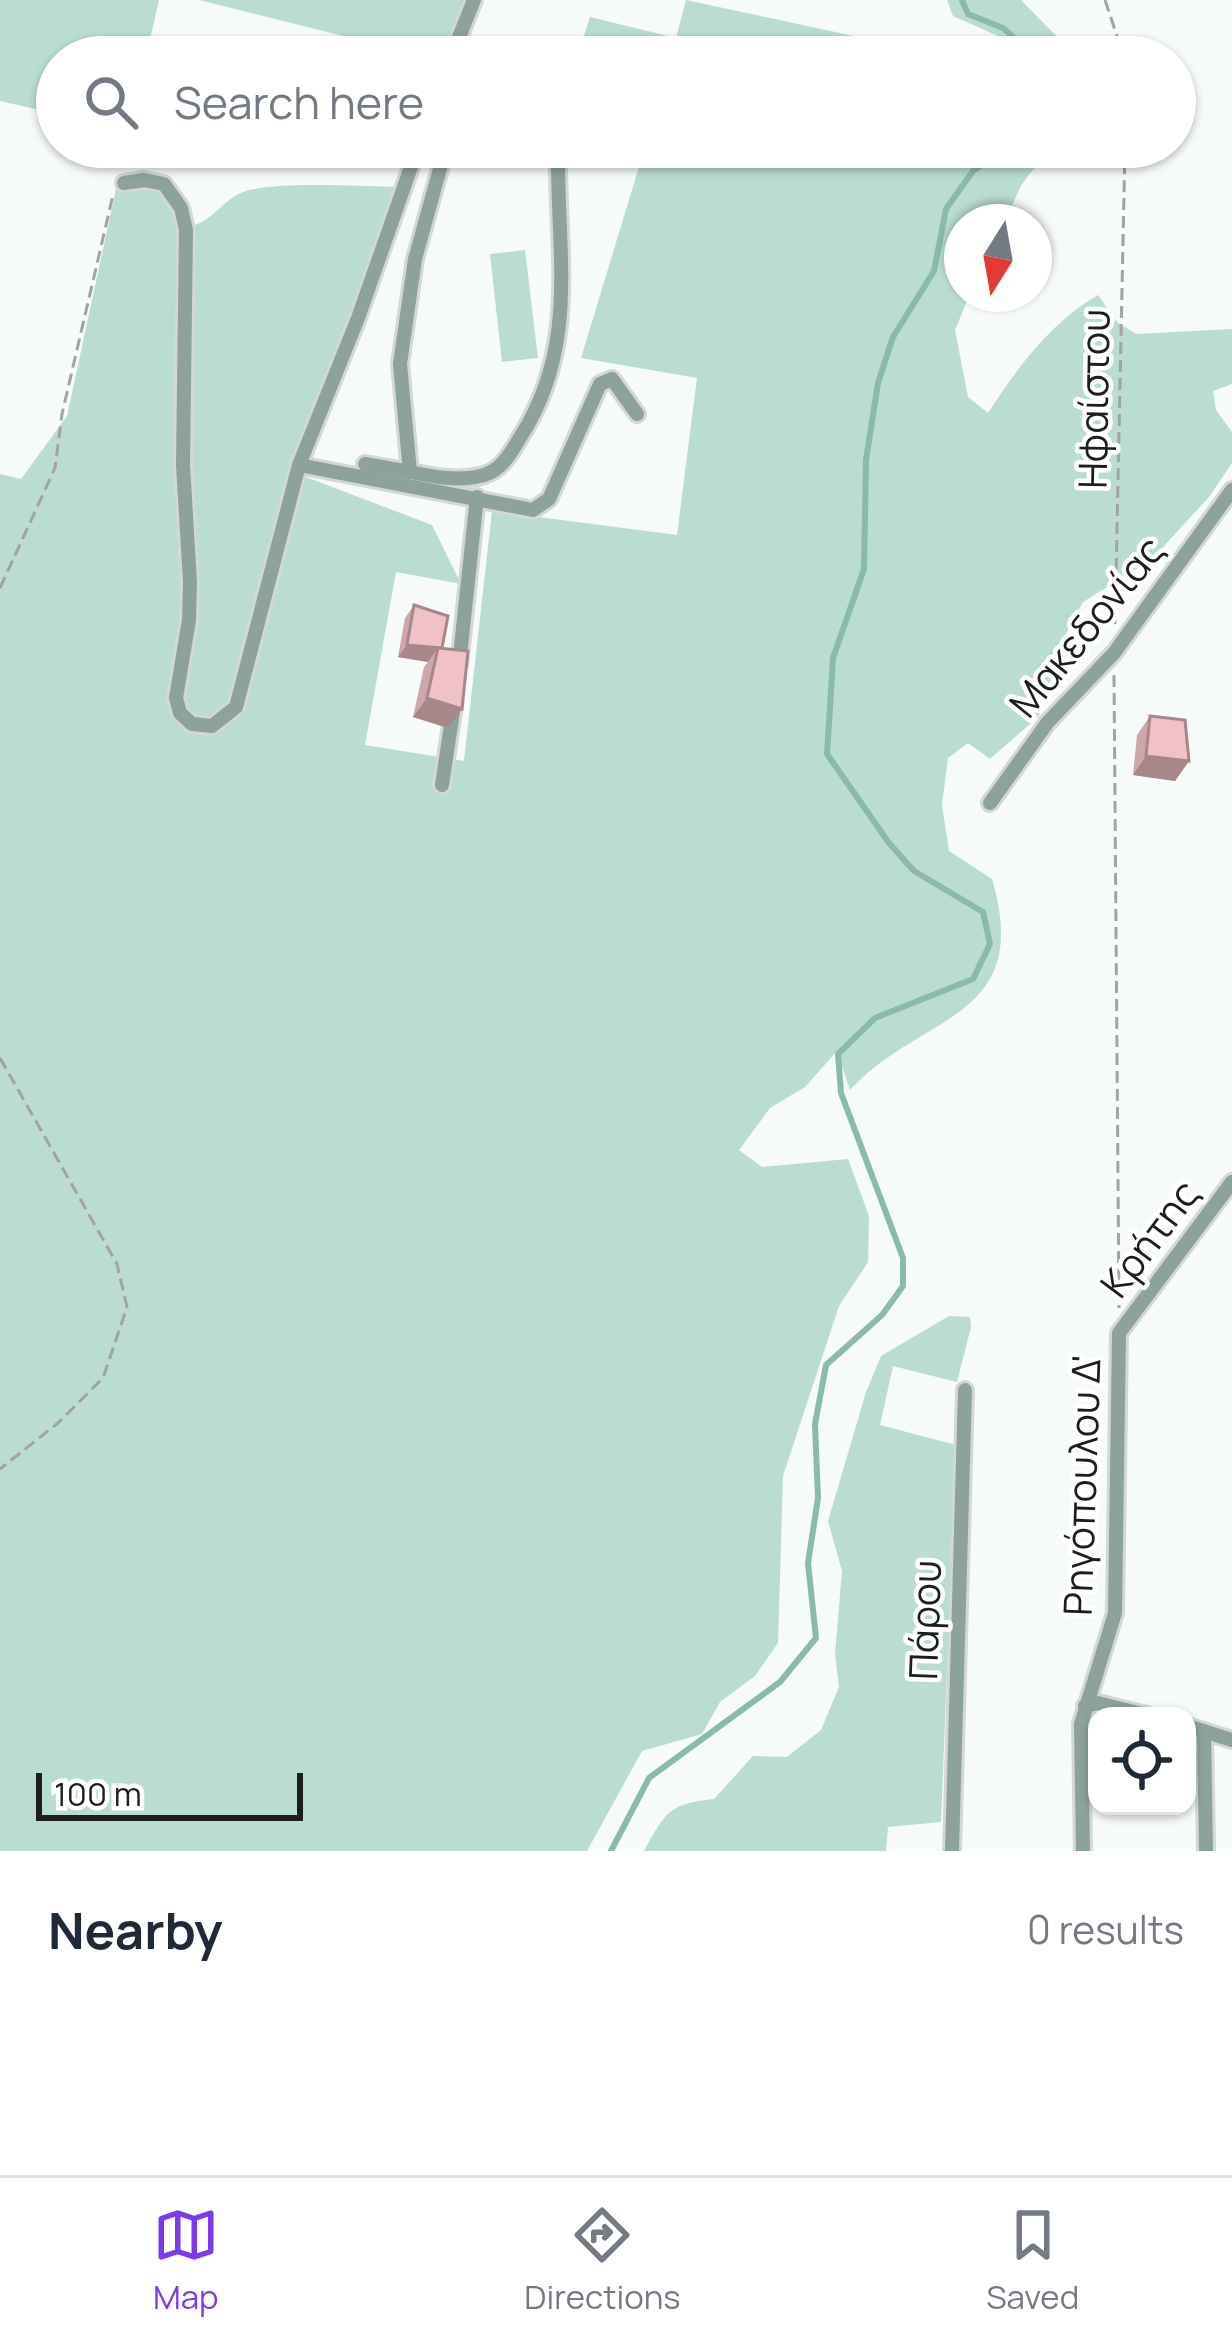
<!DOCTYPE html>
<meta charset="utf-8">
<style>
body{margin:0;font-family:Manrope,sans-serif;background:#f2f2f3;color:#1f2937}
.controls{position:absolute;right:36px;bottom:36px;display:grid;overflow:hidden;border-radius:24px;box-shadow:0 3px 9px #0004}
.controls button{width:108px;height:108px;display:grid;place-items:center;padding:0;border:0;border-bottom:3px solid #e0e1e3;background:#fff;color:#1f2937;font:60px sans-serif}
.compass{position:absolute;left:944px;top:204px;width:108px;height:108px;border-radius:50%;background:#fff;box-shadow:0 3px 9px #0004;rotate:191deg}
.scale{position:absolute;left:36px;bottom:30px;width:267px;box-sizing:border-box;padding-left:12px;border:6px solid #1c1e1d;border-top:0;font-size:33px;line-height:42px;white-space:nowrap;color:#1c1e1d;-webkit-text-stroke:9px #fff;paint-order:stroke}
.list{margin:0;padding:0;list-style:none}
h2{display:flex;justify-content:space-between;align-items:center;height:156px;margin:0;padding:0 48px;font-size:51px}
h2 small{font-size:39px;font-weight:400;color:#747a83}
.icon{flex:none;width:66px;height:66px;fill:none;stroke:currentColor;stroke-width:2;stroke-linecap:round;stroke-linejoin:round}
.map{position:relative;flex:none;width:1232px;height:1851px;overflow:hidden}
.search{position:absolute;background:#fff;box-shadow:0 3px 9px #0004;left:36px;right:36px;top:36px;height:132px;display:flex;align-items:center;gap:30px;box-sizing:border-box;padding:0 42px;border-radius:66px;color:#747a83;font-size:45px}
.sheet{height:324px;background:#fff}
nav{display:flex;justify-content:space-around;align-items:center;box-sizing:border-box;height:168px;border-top:3px solid #e0e1e3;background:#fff;font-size:33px;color:#747a83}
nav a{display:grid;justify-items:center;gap:6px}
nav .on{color:#7c3aed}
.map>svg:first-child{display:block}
.green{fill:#badcd1}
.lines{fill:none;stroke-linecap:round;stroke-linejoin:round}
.stream{stroke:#8abaab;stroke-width:6}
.street-casing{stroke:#d3d7d6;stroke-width:20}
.path{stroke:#a1a4a3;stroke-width:3;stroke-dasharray:12 6;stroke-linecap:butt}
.street{stroke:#8ea29c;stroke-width:14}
.wall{fill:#cea6ab}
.shaded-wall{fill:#a8878b}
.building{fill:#f0c1c7;stroke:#a8878b;stroke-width:3}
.labels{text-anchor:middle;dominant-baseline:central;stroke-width:9;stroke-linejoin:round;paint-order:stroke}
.street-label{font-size:39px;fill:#1c1e1d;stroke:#fff}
</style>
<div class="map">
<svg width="1232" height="1851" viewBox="0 0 1232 1851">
<rect width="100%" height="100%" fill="#f6faf9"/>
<g class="green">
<polygon points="0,0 159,0 146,57 57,57 57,114 0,101"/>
<polygon points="199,0 473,0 451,57 428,57"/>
<polygon points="686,0 951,57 577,57 590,17 676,38"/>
<polygon points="947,0 1021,0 1066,46 1069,57 1019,57 1005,39 953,16"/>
<path d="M645,147H1064C1055,154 1041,161 1033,170C1002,203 1027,222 962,222V294H970L955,330L968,397L988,413C1017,368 1051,322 1098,295L1117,322L1136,334L1232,329V384L1213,391L1216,410L1232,432V463L1209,497L1152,559L1083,602L1065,635L1039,716L990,759L968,743L948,758L942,805L949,851L992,879C1034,1021 920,1013 850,1090L837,1051L805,1087L770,1108L739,1150L762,1167L848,1159L869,1216L868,1262L839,1306L783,1476L778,1643L755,1676L720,1702L702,1734L642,1751L587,1851H0V474L21,479L67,416L119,175C165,174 184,179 195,225C214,218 224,200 241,193C271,180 364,187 400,187L290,471L432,525L461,584L396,572L365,745L464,761L492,511L677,535L697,378L581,358Z"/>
<polygon points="525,250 538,358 502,362 490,254"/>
<path d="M949,1316L970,1317L971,1327L957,1382L893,1366L880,1425L956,1445L941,1822L888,1827L886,1851H644C666,1812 668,1804 714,1799L753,1756L787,1757L821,1730L839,1687L835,1654L842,1571L828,1521L866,1392L881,1356Z"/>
</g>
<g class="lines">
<g class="stream">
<polyline points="962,0 968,14 1003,28 1036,57"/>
<polyline points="611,1851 649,1778 780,1682 816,1638 808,1563 818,1498 815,1424 826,1365 882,1315 903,1286 903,1258 841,1093 838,1054 875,1018 973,979 990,944 983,912 914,871 889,843 827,754 833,658 864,569 866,460 878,383 893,337 934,271 946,209 973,171 1006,147"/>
</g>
<defs>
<g id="street">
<polyline points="451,57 474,0"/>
<path d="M446,147L415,259L400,364L410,472C435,477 459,482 484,475C502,470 512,451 521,436C579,345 557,254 558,154"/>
<polyline points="124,183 144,180 164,184 181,208 186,230 183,465 190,582 189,620 176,698 180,713 192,724 212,726 236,707 299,465 358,318 418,147"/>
<polyline points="365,464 410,472"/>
<polyline points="299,465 533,510 549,499 600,384 612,379 637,414"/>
<polyline points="459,665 477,497"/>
<polyline points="442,785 454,705"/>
<polyline points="990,803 1048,722 1114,653 1232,490"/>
<polyline points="1085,1706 1098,1703 1150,1716"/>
<polyline points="1187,1726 1232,1740"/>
<polyline points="1204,1731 1206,1851"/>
<polyline points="952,1851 965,1390"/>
<polyline points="1083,1851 1081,1724 1115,1613 1119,1333 1232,1182"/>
</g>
</defs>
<use href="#street" class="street-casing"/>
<g class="path">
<polyline points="1105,0 1124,57"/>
<polyline points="0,588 55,468 62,414 113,195"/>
<polyline points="1115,624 1125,147"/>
<polyline points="1114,675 1119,1308"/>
<polyline points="0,1058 117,1264 127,1307 103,1378 58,1423 0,1469"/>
</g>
<use href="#street" class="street"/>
</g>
<g class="wall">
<polygon points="414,605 442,648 448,728 413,717 424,667 428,662 398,657 405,618"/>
<polygon points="1150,716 1189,761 1175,781 1133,775 1137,735"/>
</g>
<g class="shaded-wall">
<polygon points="407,645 437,649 428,662 398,657"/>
<polygon points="427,698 462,709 448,728 413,717"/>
<polygon points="1146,756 1189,761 1175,781 1133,775"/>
</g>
<g class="building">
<polygon points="414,605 448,616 442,648 407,645"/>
<polygon points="438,648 468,651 462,709 427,698"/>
<polygon points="1150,716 1185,720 1189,761 1146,756"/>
</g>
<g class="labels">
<g class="street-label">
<text transform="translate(1093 399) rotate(-89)">Ηφαίστου</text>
<text transform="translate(1086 626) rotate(-51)">Μακεδονίας</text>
<text transform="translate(1149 1238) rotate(-53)">Κρήτης</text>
<text transform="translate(1081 1485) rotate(-88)">Ρηγόπουλου Δ'</text>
<text transform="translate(924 1620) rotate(-88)">Πάρου</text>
</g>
</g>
</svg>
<div class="controls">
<button><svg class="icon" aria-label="locate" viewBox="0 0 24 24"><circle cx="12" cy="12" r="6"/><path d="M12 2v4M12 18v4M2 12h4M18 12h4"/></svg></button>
</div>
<svg class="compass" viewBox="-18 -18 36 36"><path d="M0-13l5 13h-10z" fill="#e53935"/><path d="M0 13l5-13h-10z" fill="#747a83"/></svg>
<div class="scale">100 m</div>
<div class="search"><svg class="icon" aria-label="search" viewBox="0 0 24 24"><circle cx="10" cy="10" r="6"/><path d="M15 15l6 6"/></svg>Search here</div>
</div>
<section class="sheet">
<h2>Nearby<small>0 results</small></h2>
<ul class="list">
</ul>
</section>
<nav>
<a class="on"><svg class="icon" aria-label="map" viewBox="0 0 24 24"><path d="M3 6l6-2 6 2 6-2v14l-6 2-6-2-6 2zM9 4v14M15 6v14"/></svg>Map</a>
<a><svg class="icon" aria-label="directions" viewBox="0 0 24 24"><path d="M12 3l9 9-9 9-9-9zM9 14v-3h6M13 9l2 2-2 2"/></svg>Directions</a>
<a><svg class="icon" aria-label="saved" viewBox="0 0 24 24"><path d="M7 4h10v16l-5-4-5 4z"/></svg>Saved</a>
</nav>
